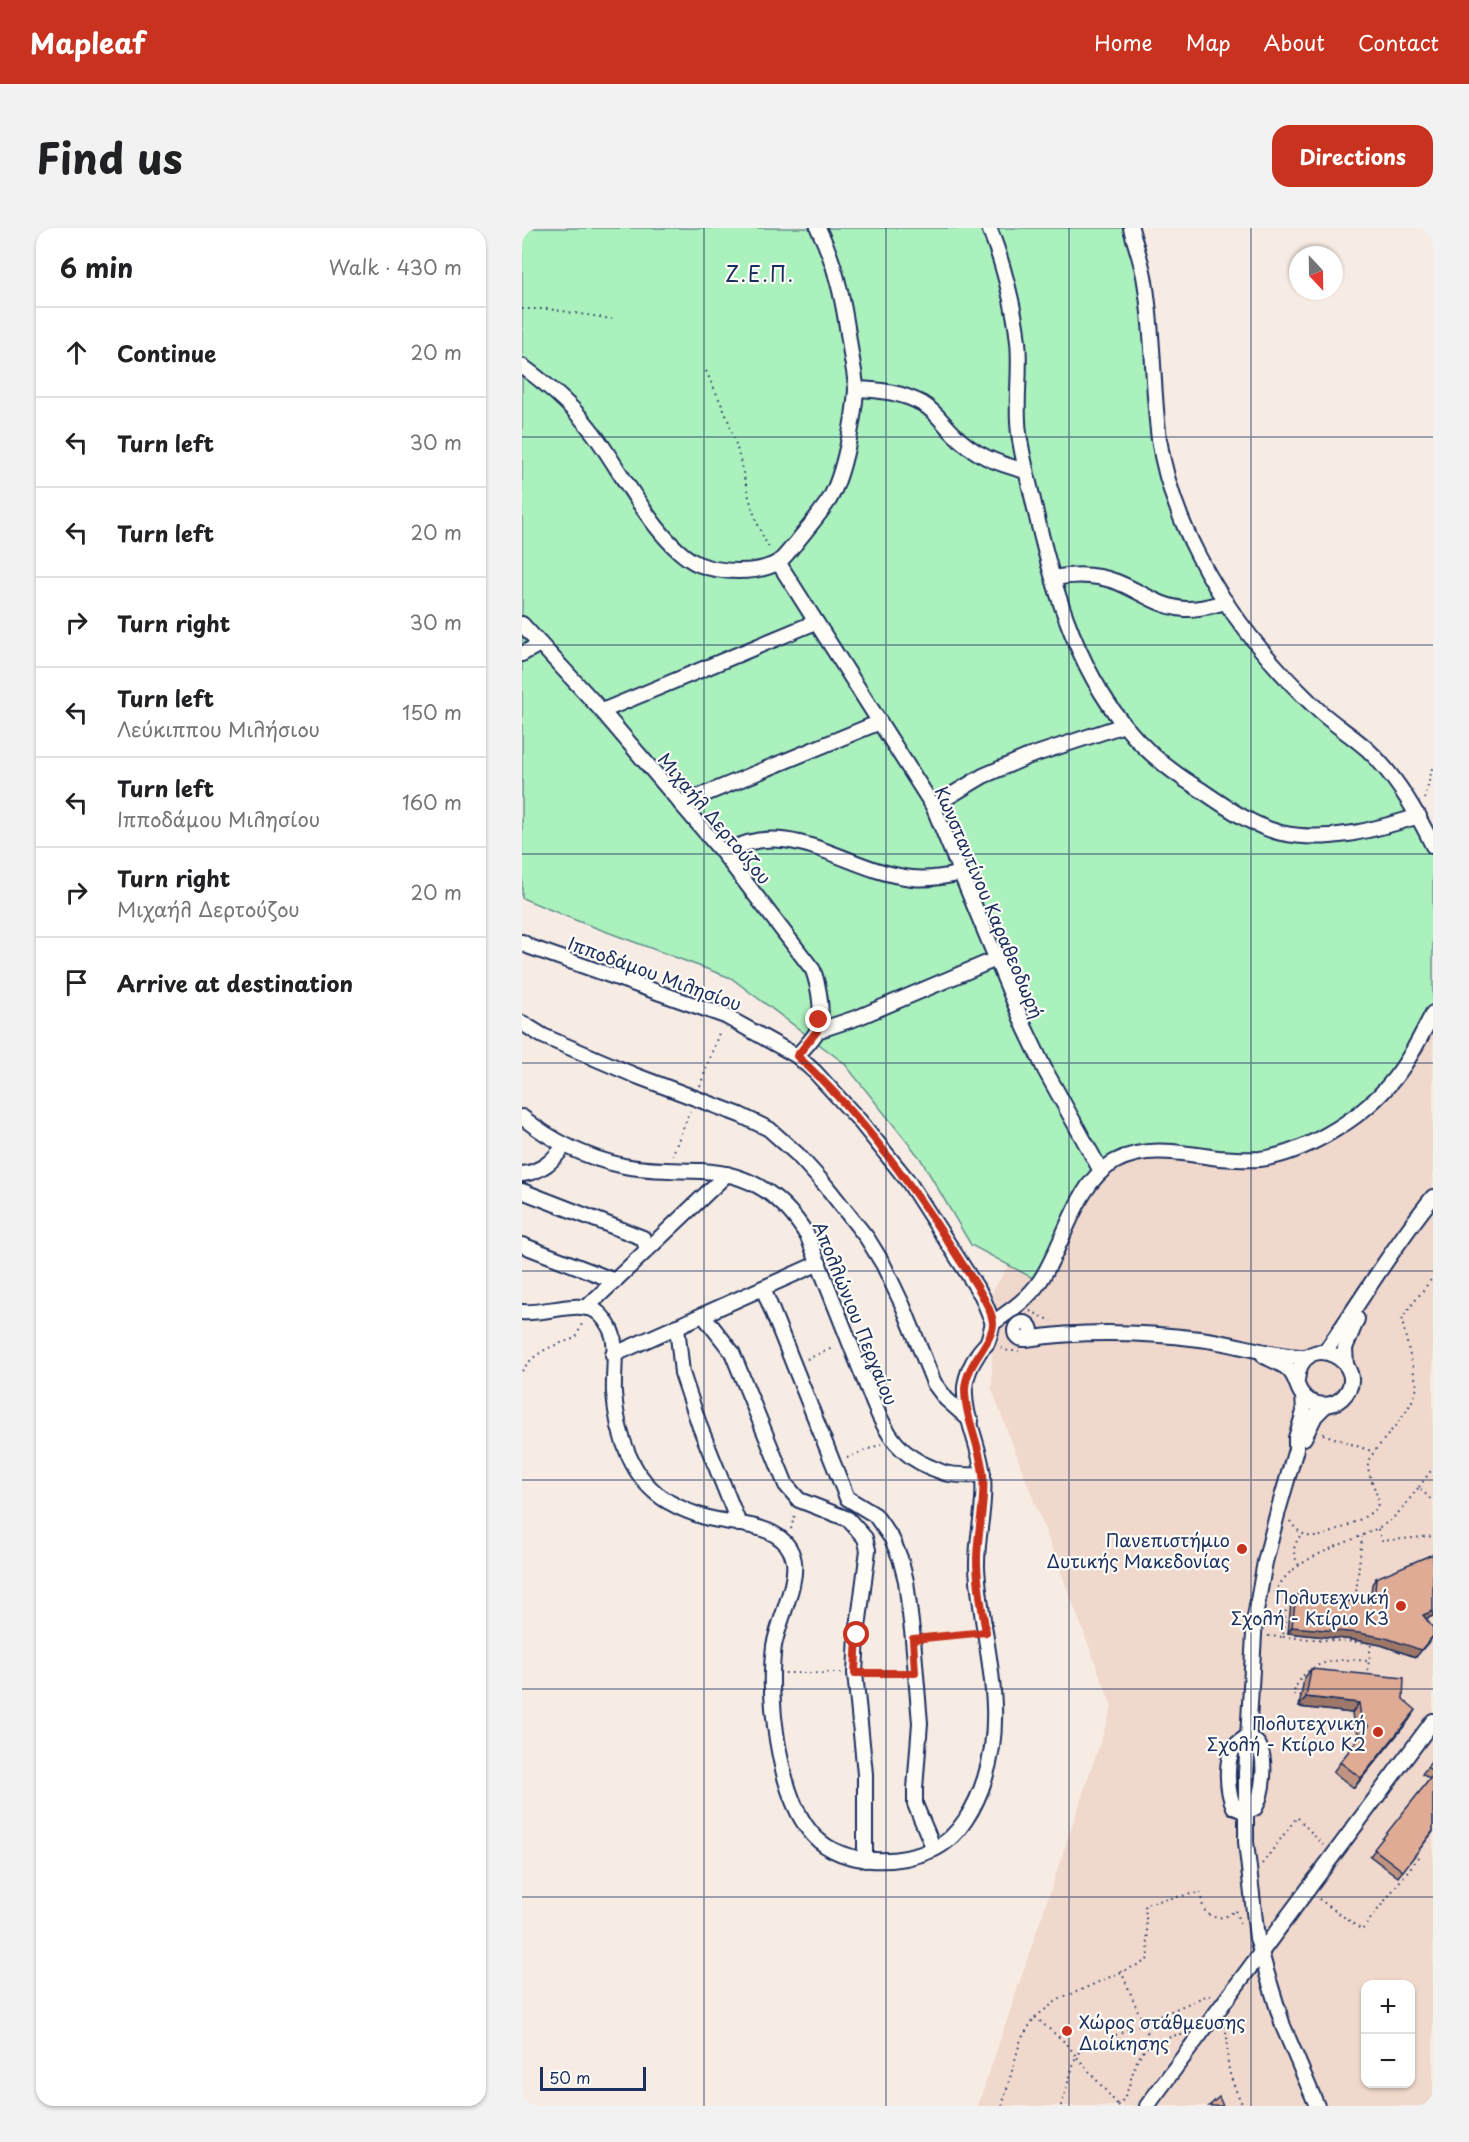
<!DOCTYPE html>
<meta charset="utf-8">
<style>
body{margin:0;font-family:"Playpen Sans",sans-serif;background:#f2f2f2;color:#202124}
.controls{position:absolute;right:18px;bottom:18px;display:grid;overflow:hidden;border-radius:12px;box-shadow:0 2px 4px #0004}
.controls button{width:54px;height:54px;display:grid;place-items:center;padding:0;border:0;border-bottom:2px solid #e0e0e0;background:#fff;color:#202124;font:30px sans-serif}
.compass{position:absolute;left:767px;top:18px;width:54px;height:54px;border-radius:50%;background:#fff;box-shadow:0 2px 4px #0004;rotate:158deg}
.scale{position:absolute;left:18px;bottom:15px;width:106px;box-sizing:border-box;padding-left:6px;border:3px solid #1b2f5e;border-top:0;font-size:16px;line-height:21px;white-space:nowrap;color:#1b2f5e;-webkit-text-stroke:4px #fdfcf7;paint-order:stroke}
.stop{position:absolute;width:18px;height:18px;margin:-14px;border:4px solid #c8321e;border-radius:50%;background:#fff}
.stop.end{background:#c8321e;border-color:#fff;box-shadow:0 2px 6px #0008}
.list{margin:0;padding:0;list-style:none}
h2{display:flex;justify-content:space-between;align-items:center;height:78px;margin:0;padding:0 24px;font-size:26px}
h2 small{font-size:20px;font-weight:400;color:#757577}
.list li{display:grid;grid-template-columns:39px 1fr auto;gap:18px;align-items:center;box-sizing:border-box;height:90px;padding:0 24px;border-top:2px solid #e0e0e0}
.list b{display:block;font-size:22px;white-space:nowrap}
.list p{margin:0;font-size:20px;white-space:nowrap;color:#757577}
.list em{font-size:20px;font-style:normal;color:#757577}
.icon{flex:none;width:33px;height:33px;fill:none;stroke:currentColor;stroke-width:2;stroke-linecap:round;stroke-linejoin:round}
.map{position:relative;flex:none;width:911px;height:1878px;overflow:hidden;border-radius:18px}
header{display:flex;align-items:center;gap:36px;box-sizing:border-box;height:84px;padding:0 30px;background:#c8321e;color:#fff}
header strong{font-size:28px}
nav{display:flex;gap:33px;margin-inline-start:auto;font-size:21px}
.intro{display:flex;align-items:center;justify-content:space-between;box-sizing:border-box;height:144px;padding:0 36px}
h1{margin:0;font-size:42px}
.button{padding:15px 27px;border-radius:18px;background:#c8321e;color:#fff;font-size:21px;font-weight:700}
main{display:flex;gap:36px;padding:0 36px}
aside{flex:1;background:#fff;border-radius:18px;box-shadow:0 2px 4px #0004}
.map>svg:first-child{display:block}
.built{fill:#f0d8cc;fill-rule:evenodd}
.green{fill:#abf1bd;stroke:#63908e;stroke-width:1.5}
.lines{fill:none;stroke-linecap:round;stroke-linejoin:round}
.minor-casing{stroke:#1b2f5e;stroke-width:18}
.path{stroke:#1b2f5e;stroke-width:2;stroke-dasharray:1.5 4.5;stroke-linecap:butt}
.minor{stroke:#fdfcf7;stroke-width:14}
.wall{fill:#c19380;stroke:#1b2f5e;stroke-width:1.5}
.shaded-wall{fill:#9d7868;stroke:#1b2f5e;stroke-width:1.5}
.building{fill:#e0ab95;stroke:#1b2f5e;stroke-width:1.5}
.route{stroke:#c8321e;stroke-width:8}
.grid{fill:none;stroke:#1b2f5e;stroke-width:1.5;stroke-opacity:0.55}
.poi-dot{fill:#c8321e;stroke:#fdfcf7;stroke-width:2}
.labels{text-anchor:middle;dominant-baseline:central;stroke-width:4.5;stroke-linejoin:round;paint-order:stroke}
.street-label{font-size:18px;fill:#1b2f5e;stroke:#fdfcf7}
.poi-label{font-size:18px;fill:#1b2f5e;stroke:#fdfcf7;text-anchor:end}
.quarter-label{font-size:21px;letter-spacing:1.5px;fill:#1b2f5e;stroke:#fdfcf7}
</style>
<header>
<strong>Mapleaf</strong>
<nav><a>Home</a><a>Map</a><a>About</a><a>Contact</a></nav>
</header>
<div class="intro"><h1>Find us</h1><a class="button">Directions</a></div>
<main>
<aside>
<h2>6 min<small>Walk · 430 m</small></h2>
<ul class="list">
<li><svg class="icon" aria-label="ahead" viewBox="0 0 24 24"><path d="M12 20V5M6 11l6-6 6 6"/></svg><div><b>Continue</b></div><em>20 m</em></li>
<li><svg class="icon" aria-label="left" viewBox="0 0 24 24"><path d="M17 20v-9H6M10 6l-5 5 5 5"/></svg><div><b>Turn left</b></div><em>30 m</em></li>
<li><svg class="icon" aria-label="left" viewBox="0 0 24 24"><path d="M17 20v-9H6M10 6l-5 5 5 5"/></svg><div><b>Turn left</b></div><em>20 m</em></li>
<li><svg class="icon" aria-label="right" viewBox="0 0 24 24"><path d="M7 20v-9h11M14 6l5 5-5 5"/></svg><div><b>Turn right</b></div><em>30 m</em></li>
<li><svg class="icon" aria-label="left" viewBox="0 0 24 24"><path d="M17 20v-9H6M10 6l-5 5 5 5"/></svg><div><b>Turn left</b><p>Λεύκιππου Μιλήσιου</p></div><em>150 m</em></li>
<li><svg class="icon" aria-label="left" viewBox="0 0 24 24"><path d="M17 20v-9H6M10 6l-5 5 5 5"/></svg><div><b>Turn left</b><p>Ιπποδάμου Μιλησίου</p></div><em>160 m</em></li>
<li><svg class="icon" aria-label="right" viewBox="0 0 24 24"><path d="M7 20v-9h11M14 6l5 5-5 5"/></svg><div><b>Turn right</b><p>Μιχαήλ Δερτούζου</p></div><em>20 m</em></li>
<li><svg class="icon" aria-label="arrive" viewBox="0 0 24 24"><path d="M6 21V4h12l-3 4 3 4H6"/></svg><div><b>Arrive at destination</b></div></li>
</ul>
</aside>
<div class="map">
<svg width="911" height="1878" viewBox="0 0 911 1878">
<rect width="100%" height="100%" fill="#f7ece3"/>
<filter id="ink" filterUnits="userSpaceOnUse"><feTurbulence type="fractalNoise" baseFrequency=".0167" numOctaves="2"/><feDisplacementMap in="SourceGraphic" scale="12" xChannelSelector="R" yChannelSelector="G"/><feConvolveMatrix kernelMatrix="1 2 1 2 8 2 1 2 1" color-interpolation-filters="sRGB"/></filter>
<g filter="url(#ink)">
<path class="built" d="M911,759V1878H456L590,1479L470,1162V1064L582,889ZM844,1756H888V1856H844Z"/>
<polygon class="green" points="0,0 609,0 632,154 659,289 728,408 844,520 911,618 911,785 882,837 805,907 738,931 636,924 579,943 518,1054 449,1017 398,930 322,835 209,750 53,692 0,670"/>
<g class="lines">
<defs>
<g id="minor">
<path d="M467,0C480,31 493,81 496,114C499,144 493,176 497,205C500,228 506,250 511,272C528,349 552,436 603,498C623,523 651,545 679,562C703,578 730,598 759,605C806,615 852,602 897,588"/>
<path d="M609,0C613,16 619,32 622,48C632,102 630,157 637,211C643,251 658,292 676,327C705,384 746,434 792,478C808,494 828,506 845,521C874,548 894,582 911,618"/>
<path d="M0,138C26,157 53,180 72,206C98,241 137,319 176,336C198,345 234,346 255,335C262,331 268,321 274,315C285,301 297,287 307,272C322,247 332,191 334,162C334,151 331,138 329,126C323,82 316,40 296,0"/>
<path d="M334,161C358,162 379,164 401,176C413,183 421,195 431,205C451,227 477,236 504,243"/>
<polyline points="256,334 411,578 503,800 523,842 579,943"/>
<path d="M531,350C552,346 574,346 595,354C618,363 637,379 663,381C677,382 691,377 704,374"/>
<path d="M0,396L80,483L201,625L291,742C297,759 303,789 294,805C289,813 281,821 275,828"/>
<polyline points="0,426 18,416"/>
<polyline points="80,483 294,394"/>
<polyline points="159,576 358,494"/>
<polyline points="411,578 461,548 505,529 602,497"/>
<path d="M201,625C270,586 322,643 390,650C407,652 423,649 440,645"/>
<polyline points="0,714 8,719 203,788 275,828 293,844 337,892 386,953 460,1068 471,1095"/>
<polyline points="0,795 21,808 112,847 218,887 247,901 275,926 304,958 345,1010 361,1036 381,1078 412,1155 424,1171 449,1193"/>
<polyline points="295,803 337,789 474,731"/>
<path d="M0,889C30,913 64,930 102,938C128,943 153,942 179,943C228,945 262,968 286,1009L352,1176C364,1206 379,1228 410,1240C416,1242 422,1246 428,1246C439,1248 450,1247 461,1247"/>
<path d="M0,946C19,944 31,933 42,918"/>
<polyline points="0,963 121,1010 125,1021"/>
<polyline points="0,1017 93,1053"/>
<polyline points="241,1060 325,1270 353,1287 370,1311 378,1330 384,1353 391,1411 398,1495 393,1561 393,1576 412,1621"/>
<polyline points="64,1080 205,946"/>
<path d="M0,1084C21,1086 51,1074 70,1081C80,1085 88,1098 91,1108C95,1126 91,1147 92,1165C95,1205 109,1253 147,1274C159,1281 172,1286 186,1290C214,1297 261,1295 271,1329C278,1351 256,1394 252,1418C245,1467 256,1562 287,1602C314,1638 372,1638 410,1622C437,1611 455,1576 463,1550C486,1478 459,1411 455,1340C454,1309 464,1279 461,1249C459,1219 441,1189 443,1159C444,1148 450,1135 456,1126C458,1122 462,1119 465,1115C468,1109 469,1101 471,1095"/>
<polyline points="181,1087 210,1124 264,1257 277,1272 326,1291 343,1310 346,1322 335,1407 333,1445 343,1546 343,1632"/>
<path d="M471,1095C488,1083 506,1071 518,1053C543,1016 553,954 594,933C626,916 664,926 697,930C710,931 725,932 738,931C781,926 838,891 866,858C885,837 898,810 911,785"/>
<circle cx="501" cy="1103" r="8"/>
<polyline points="155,1098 160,1145 178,1199 217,1296"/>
<path d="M504,1111C561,1102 621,1104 678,1111C714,1115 749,1129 786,1129"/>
<path d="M803,1124C839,1073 871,1018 911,969"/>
<polyline points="91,1127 297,1035"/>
<path d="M742,1128C749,1132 760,1135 766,1141C774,1148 774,1157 779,1165C788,1178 808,1181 820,1170C854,1138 781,1095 775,1152"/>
<polyline points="824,1137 823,1120 835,1091"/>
<polyline points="781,1167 782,1184 774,1210 774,1221 756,1283 743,1334 733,1389 724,1545 724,1614 735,1710 745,1746 761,1798 795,1878"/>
<polyline points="782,1210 793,1188 804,1177"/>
<path d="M726,1508C730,1511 735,1514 737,1518C745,1533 741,1566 733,1580L723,1584L712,1579C705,1564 702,1531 714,1517C717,1514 722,1511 726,1508Z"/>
<polyline points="625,1878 911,1493"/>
</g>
</defs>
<use href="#minor" class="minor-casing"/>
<g class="path">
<polyline points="0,81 27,81 90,91"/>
<path d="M184,143C193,163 203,182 210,203C223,243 226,286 249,323"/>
<polyline points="903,571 911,536"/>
<polyline points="178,858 198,802"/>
<polyline points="150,928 168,883"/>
<polyline points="508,1083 530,1093"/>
<polyline points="479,1120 486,1123 497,1123"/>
<polyline points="285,1131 313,1119"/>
<path d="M0,1143C13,1123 32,1117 54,1110L61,1093"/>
<polyline points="801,1206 852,1224"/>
<polyline points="325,1230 359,1216"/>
<polyline points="897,1259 911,1240"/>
<path d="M768,1293C773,1301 781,1308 791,1309C802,1310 850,1288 855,1279C860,1268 844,1249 846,1233C860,1210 891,1184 895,1158L880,1093L883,1086L911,1049"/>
<polyline points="269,1301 273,1286"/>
<polyline points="856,1301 860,1313 911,1308"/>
<path d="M777,1337C769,1324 771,1318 780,1305"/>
<path d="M753,1365C769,1326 833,1316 866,1294C878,1285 888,1270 897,1259L911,1274"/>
<polyline points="833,1375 840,1309"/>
<polyline points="763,1390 765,1369 774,1370"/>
<polyline points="746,1408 761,1409 763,1391"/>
<polyline points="761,1409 849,1415 845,1448"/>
<polyline points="404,1410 449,1406"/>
<polyline points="263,1445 320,1445"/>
<polyline points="347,1445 380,1445"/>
<path d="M779,1468L771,1467C780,1433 815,1429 845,1433"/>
<polyline points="740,1636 775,1589 801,1617"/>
<polyline points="797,1671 840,1702 896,1630 893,1627"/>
<path d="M513,1789L536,1772L622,1734L627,1730L623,1676L678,1664C679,1669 680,1674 681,1679C687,1693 704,1692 713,1682L719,1699"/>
<path d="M702,1798C708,1813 704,1821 706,1836C708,1851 715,1865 721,1878"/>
<polyline points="630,1816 654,1807 661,1807"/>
<polyline points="480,1878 499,1811 513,1789 545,1816 554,1828 559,1822 686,1767 688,1768"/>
<polyline points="539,1878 554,1828 596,1877"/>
<path d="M596,1878C614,1858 605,1833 630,1816L599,1743"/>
</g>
<use href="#minor" class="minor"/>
</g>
<g class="wall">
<polygon points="854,1350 911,1388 903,1391 894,1429 859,1417 833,1412 766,1405 769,1374 774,1367 848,1375 850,1356"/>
<polygon points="789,1441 881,1471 887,1492 832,1560 811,1544 839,1507 832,1500 830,1485 777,1479 782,1451"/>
<polygon points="911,1532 911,1604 876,1649 848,1628 908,1551 900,1546"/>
</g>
<g class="shaded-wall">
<polygon points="911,1383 911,1388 896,1394 901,1387"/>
<polygon points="770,1399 911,1408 911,1409 894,1429 859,1417 833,1412 766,1405"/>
<polygon points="784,1469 837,1475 830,1485 777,1479"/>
<polygon points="894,1482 887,1492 832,1560 839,1550"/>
</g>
<g class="building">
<polygon points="911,1326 911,1383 901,1387 911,1400 911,1408 899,1422 864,1410 837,1405 770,1399 774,1367 852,1376 854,1350"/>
<polygon points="789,1441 882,1450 881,1471 894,1482 839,1550 818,1534 847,1498 839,1490 837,1475 784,1469"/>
<polygon points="911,1532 911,1543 905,1539"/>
<polygon points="911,1547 911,1603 881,1643 852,1621"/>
<polygon points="697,1869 701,1878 687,1878"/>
</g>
</g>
<g class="lines" filter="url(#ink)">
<path class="route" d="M297,792L295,803L275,828C341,888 392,960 439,1034C448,1047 470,1080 471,1095C471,1115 444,1135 443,1161C443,1190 458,1217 461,1246C464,1275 455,1303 455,1332C455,1356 460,1381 464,1404L391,1411L393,1445H333L335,1407"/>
</g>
<path class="grid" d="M182,0V1878M364,0V1878M547,0V1878M729,0V1878M0,209H911M0,417H911M0,626H911M0,835H911M0,1043H911M0,1252H911M0,1461H911M0,1669H911"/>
<g class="poi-dot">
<circle cx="720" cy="1321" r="6"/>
<circle cx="879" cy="1378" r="6"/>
<circle cx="856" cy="1504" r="6"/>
<circle cx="545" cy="1803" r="6"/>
</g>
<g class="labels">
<g class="street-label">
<text transform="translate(193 590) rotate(50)">Μιχαήλ Δερτούζου</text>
<text transform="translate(468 674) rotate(67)">Κωνσταντίνου Καραθεοδωρή</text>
<text transform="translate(133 745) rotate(20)">Ιπποδάμου Μιλησίου</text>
<text transform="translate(334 1085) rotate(68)">Απολλώνιου Περγαίου</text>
</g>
<g class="poi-label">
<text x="708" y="1311">Πανεπιστήμιο<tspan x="708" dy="21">Δυτικής Μακεδονίας</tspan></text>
<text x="867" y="1368">Πολυτεχνική<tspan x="867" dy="21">Σχολή - Κτίριο Κ3</tspan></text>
<text x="844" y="1494">Πολυτεχνική<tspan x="844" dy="21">Σχολή - Κτίριο Κ2</tspan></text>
<text x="557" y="1793" text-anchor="start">Χώρος στάθμευσης<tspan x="557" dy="21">Διοίκησης</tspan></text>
</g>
<g class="quarter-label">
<text x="238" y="45">Ζ.Ε.Π.</text>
</g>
</g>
</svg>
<div class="controls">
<button>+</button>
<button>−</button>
</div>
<svg class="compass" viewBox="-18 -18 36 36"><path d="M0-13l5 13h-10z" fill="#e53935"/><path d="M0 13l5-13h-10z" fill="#757577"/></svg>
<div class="scale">50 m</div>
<div class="stop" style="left:335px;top:1407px"></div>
<div class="stop end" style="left:297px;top:792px"></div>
</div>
</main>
